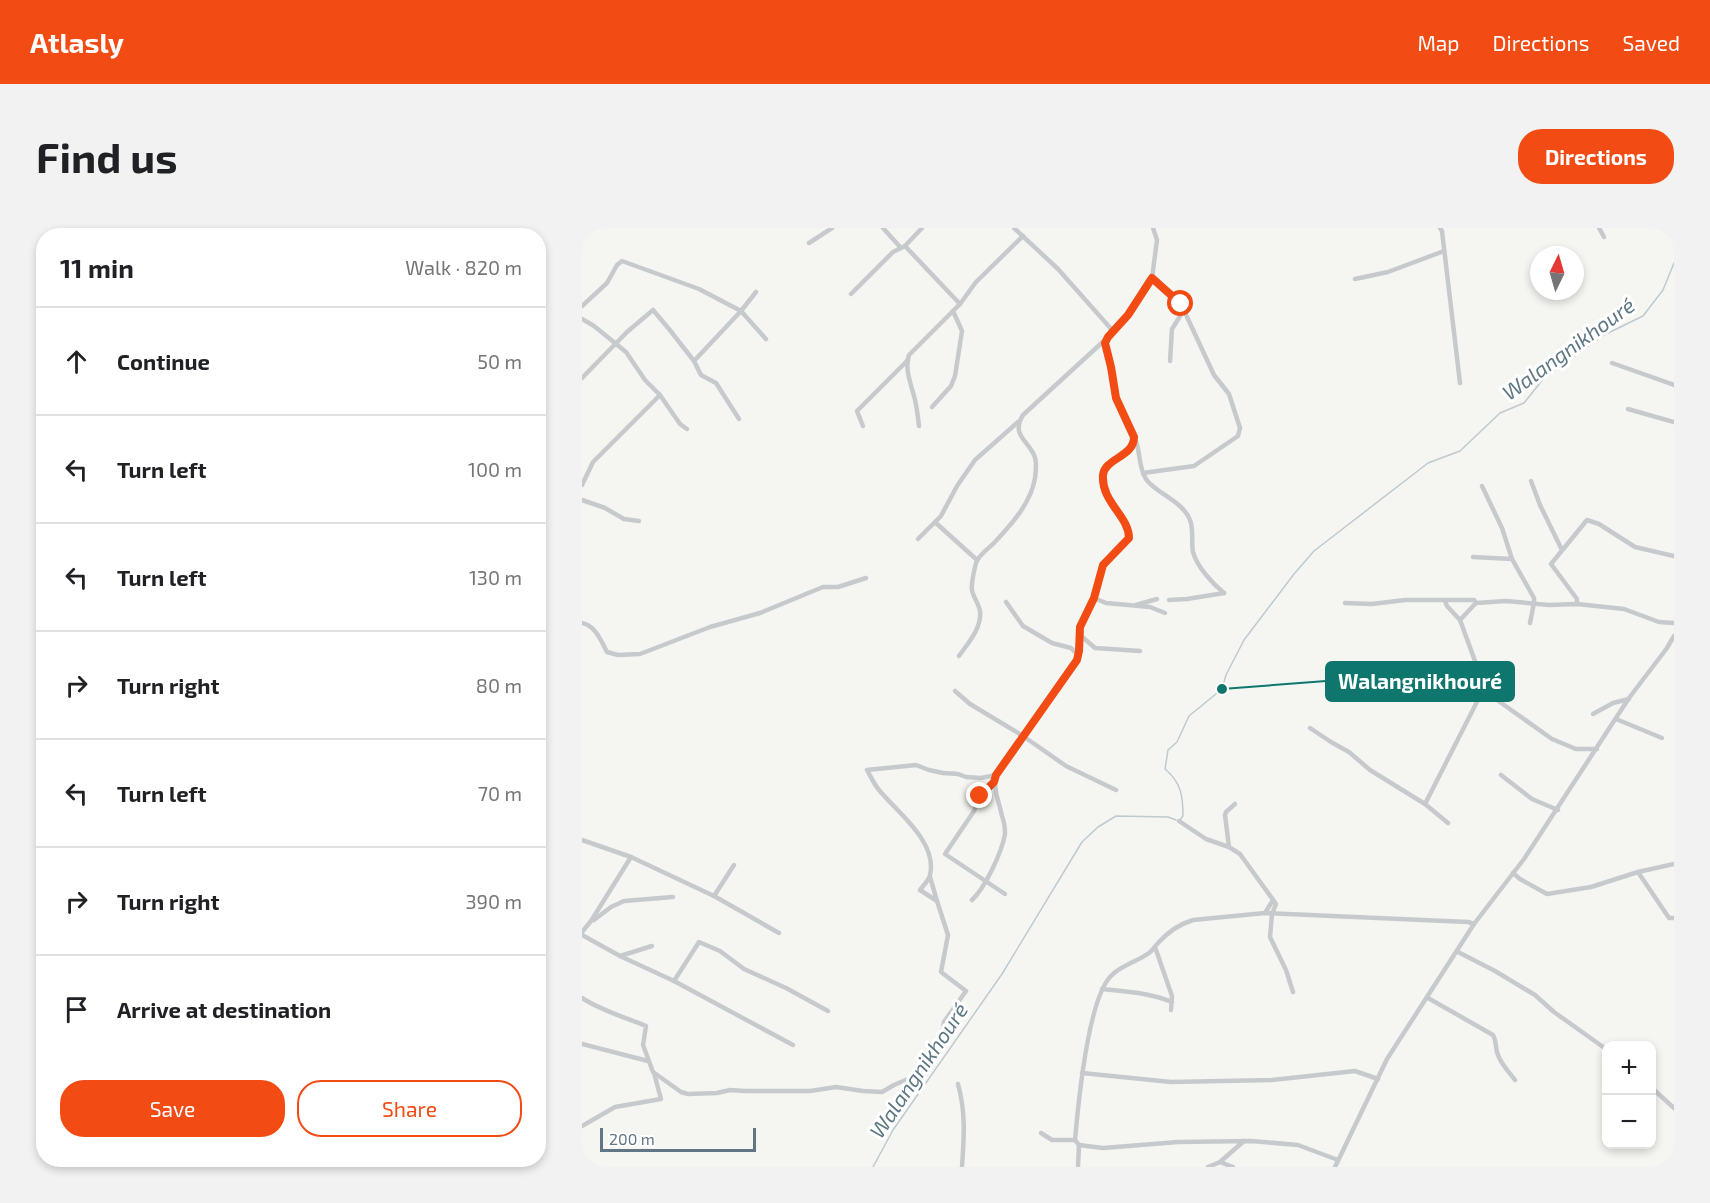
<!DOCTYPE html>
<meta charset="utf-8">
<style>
body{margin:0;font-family:"Exo 2",sans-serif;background:#f2f2f2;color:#202124}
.controls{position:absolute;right:18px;bottom:18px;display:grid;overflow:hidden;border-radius:12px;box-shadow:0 3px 9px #0003}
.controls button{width:54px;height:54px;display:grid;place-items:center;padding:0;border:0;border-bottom:2px solid #e0e0e0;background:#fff;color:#202124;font:30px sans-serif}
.compass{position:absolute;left:948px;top:18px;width:54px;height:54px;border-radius:50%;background:#fff;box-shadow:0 3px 9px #0003;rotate:5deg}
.scale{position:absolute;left:18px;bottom:15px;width:156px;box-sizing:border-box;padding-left:6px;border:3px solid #627585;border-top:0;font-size:16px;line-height:21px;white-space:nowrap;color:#627585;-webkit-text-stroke:4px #fff;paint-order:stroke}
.stop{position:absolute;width:18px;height:18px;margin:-14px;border:4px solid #f24b14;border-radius:50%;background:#fff}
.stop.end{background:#f24b14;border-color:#fff;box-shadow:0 2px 6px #0008}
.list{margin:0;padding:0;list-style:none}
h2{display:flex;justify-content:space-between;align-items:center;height:78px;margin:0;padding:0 24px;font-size:26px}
h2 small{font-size:20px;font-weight:400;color:#757577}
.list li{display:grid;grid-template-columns:39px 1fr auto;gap:18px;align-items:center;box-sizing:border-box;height:108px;padding:0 24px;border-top:2px solid #e0e0e0}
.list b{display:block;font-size:22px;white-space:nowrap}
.list em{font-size:20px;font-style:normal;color:#757577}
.actions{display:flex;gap:12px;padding:18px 24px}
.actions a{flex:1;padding:14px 0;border:2px solid #f24b14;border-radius:24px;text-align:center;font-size:21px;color:#f24b14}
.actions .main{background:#f24b14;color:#fff}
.icon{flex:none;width:33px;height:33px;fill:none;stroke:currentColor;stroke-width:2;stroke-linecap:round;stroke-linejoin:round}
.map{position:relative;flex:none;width:1092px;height:939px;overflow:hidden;border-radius:24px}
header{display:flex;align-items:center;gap:36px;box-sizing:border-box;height:84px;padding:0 30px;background:#f24b14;color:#fff}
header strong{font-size:28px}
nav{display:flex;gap:33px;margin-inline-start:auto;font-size:21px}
.intro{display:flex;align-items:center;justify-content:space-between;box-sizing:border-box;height:144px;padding:0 36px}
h1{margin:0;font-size:42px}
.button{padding:15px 27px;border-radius:24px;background:#f24b14;color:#fff;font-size:21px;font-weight:700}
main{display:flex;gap:36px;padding:0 36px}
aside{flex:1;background:#fff;border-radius:24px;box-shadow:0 3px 9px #0003}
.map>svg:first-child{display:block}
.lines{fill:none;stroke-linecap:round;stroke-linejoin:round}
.stream{stroke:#becacf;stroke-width:1.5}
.street{stroke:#c7cacd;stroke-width:4.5}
.route{stroke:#f24b14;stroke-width:8}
.labels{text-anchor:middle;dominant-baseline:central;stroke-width:6;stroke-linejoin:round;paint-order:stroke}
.water-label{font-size:21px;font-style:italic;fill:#5d7783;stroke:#fff}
.leader{fill:none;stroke:#0f766e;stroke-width:2}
.callout-dot{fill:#0f766e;stroke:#fff;stroke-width:2}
.callout{fill:#0f766e;stroke:#0f766e;stroke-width:2}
.callout-label{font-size:21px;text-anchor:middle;font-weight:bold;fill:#fff}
</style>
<header>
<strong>Atlasly</strong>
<nav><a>Map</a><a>Directions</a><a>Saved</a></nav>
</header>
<div class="intro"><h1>Find us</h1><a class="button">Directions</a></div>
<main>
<aside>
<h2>11 min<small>Walk · 820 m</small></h2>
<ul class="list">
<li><svg class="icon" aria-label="ahead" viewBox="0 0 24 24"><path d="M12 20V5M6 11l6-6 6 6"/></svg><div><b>Continue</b></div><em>50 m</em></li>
<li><svg class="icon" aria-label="left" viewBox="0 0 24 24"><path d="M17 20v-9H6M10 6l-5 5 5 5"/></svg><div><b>Turn left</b></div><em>100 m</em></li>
<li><svg class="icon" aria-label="left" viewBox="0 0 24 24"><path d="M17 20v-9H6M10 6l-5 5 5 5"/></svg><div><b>Turn left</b></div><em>130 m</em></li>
<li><svg class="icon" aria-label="right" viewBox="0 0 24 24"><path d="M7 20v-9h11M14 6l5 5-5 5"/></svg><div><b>Turn right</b></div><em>80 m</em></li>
<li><svg class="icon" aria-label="left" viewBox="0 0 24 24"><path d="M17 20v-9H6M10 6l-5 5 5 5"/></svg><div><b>Turn left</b></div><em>70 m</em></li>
<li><svg class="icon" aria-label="right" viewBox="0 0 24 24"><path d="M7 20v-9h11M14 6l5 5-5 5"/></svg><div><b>Turn right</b></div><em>390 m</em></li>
<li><svg class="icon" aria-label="arrive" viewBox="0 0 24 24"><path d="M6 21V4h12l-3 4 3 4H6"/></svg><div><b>Arrive at destination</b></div></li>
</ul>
<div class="actions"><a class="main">Save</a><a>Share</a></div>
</aside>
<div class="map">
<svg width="1092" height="939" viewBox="0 0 1092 939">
<rect width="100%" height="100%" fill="#f5f6f1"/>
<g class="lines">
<g class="stream">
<path d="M598,592L601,588C601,568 599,554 583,541L586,522L595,514L607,488L640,461L644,447L662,412L712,346L732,323L846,235L878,223L918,185L942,175L962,150L1022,107L1061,88L1081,62L1092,35"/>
<polyline points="291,939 311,902 420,746 500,614 516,599 534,588 586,589 594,592"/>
</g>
<g class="street">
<polyline points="301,0 319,20"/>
<polyline points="432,0 476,41 531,103"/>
<polyline points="858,0 860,3 878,155"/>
<polyline points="1017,0 1022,9"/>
<polyline points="0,1 1,0"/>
<polyline points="227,15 250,0"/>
<polyline points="323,18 378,76"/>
<polyline points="773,51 806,44 862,23"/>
<polyline points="269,66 311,24 323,18 340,0"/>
<polyline points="0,78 25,55 35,37 40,33 117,61 159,83 184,111"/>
<polyline points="0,91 12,98 44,124 63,152 78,167 98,196 105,201"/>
<polyline points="112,133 119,147 134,155 157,191"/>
<polyline points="588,133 590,101 602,82"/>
<polyline points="1030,135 1092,157"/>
<polyline points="0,150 45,104 71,82 87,101 112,133 159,83 174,64"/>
<polyline points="350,179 369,158 373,148 380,103 371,83"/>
<polyline points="1046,181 1092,194"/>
<polyline points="281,198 275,183 326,132"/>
<path d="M337,198C336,189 335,181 333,172C330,158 322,142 327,127L378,76L394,54L441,8"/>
<path d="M553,211C559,224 556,239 564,251C573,265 601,273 608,292C612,302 609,314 611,324C615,339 631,356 642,365"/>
<polyline points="561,245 612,238 656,208 658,200 647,166 632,147 599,76 570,50"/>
<polyline points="949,253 958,277 980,322"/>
<polyline points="0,257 11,234 78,167"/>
<polyline points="900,258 920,300 930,331 952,370 952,375 948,395"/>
<polyline points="0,272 23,280 42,291 57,293"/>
<polyline points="354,295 395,332"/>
<polyline points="336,311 359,288 375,258 393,232 436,194"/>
<polyline points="891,329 930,331"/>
<polyline points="512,370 524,375 568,379 583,385"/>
<polyline points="587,372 605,371 642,365"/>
<polyline points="424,374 441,398 470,415 489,420 496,427"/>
<polyline points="763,375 790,376 823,372 892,372 894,375 924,373 967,377 995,376 1042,381 1077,394 1092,395"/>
<polyline points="995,376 995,371 969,336 1005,292 1017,296 1053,319 1092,328"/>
<polyline points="554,377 575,371"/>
<polyline points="878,392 894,375"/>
<path d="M0,395C14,398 19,413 25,424L36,427L58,426L128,399L178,385L241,359H256L284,350"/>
<polyline points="498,407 513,420 558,423"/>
<path d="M377,428C386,415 400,400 398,383C397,376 391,369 390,362C389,357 393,335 396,331C400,325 407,320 412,315C429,297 449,275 453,250C454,243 455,233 452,227C445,212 429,206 441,187L524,111"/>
<polyline points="901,462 970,511 994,521 1015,521"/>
<polyline points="373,463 388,476 441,508 484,538 534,562"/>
<polyline points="1011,486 1031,475 1047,471"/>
<polyline points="1034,491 1080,510"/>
<polyline points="728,500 749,514 767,524 788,542 843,576 866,595"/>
<polyline points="919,547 950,571 976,582"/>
<polyline points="412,555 398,568 392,583 363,626 423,666"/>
<polyline points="843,576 901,462 897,455 893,433 878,392 865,378 863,373"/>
<polyline points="597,593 624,611 647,619 658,626 694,676 690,686 688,709 704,742 711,764"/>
<polyline points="0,612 49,629"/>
<polyline points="647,619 643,587 644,584 653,576"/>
<polyline points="1056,644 1087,690 1092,690"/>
<polyline points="931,645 938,651 965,666 1009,659 1056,644 1092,636"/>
<polyline points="348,649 355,673"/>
<polyline points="132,668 152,637"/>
<path d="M390,672C403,660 420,624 423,606C423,601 422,593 420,588C417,573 411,562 414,547L495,432L497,423L498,399L512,370L521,337L547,310C547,288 519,274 521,247C523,230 551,229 552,209L534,170L529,139L523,115L526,109L546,87L570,50L575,12L571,0"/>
<polyline points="683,685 691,672"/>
<polyline points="12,692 29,679 42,673 91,669"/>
<polyline points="0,704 9,693 49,629 132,668 197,705"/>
<polyline points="0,707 38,728 92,753 211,817"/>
<polyline points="573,719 590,768 589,782"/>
<polyline points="876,724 913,743 953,767 972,784 1024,821"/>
<polyline points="38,728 70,718"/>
<polyline points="92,753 117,714 138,723 162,741 204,760 246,783"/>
<path d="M520,761C543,763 568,765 590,774"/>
<path d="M0,770C20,783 42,789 64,798L61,817L71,844L99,864L106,866L135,865L148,862L163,863H228L254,859L281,863L300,864L312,857L335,847L360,809L362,794L384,763L359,744L366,707L355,673L338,662C341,658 347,652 348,647C356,614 315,584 297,562C292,556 289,549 285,542L334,537L347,542L361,545L376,546L384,549L399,550L414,547"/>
<path d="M846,770L911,807C915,814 913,820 916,827C919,836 927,844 933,852"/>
<polyline points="0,816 66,833"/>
<polyline points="500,845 589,854 690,852 773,843 796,851"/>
<path d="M376,856C384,885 382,909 380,939"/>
<polyline points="1070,860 1092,880"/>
<polyline points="0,898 33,879 79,871 72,845"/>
<polyline points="459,905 470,912 493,912"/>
<polyline points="497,917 521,920 596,914 669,913 716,917 756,932"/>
<polyline points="638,934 651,939"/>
<path d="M496,939L497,917L493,912C496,878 506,766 531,746C541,737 556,733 567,725C571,722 573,718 576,715C585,705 598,696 611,692L683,685L886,694L892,696"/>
<polyline points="626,939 638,934 662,913"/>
<polyline points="753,939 805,831 892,696 942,631 1047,470 1085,420 1092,408"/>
</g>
</g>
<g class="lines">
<path class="route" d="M398,568L412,554L414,547L495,432L497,423L498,399L512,370L521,337L547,310C547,288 519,274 521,247C523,230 552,229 552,209L534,170L529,139L523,115L526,109L546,87L570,50L599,76"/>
</g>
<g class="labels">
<g class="water-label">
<text transform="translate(986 120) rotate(-36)">Walangnikhouré</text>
<text transform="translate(336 842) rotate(-56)">Walangnikhouré</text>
</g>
</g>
<path class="leader" d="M640 461L744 453"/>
<circle class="callout-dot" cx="640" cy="461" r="6"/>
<rect class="callout" x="744" y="434" width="188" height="39" rx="6"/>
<g class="callout-label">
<text x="838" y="461">Walangnikhouré</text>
</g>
</svg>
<div class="controls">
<button>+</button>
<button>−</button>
</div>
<svg class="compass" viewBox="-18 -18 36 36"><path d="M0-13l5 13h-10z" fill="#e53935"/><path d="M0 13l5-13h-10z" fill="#757577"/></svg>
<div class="scale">200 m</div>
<div class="stop" style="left:599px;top:76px"></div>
<div class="stop end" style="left:398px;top:568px"></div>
</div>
</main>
